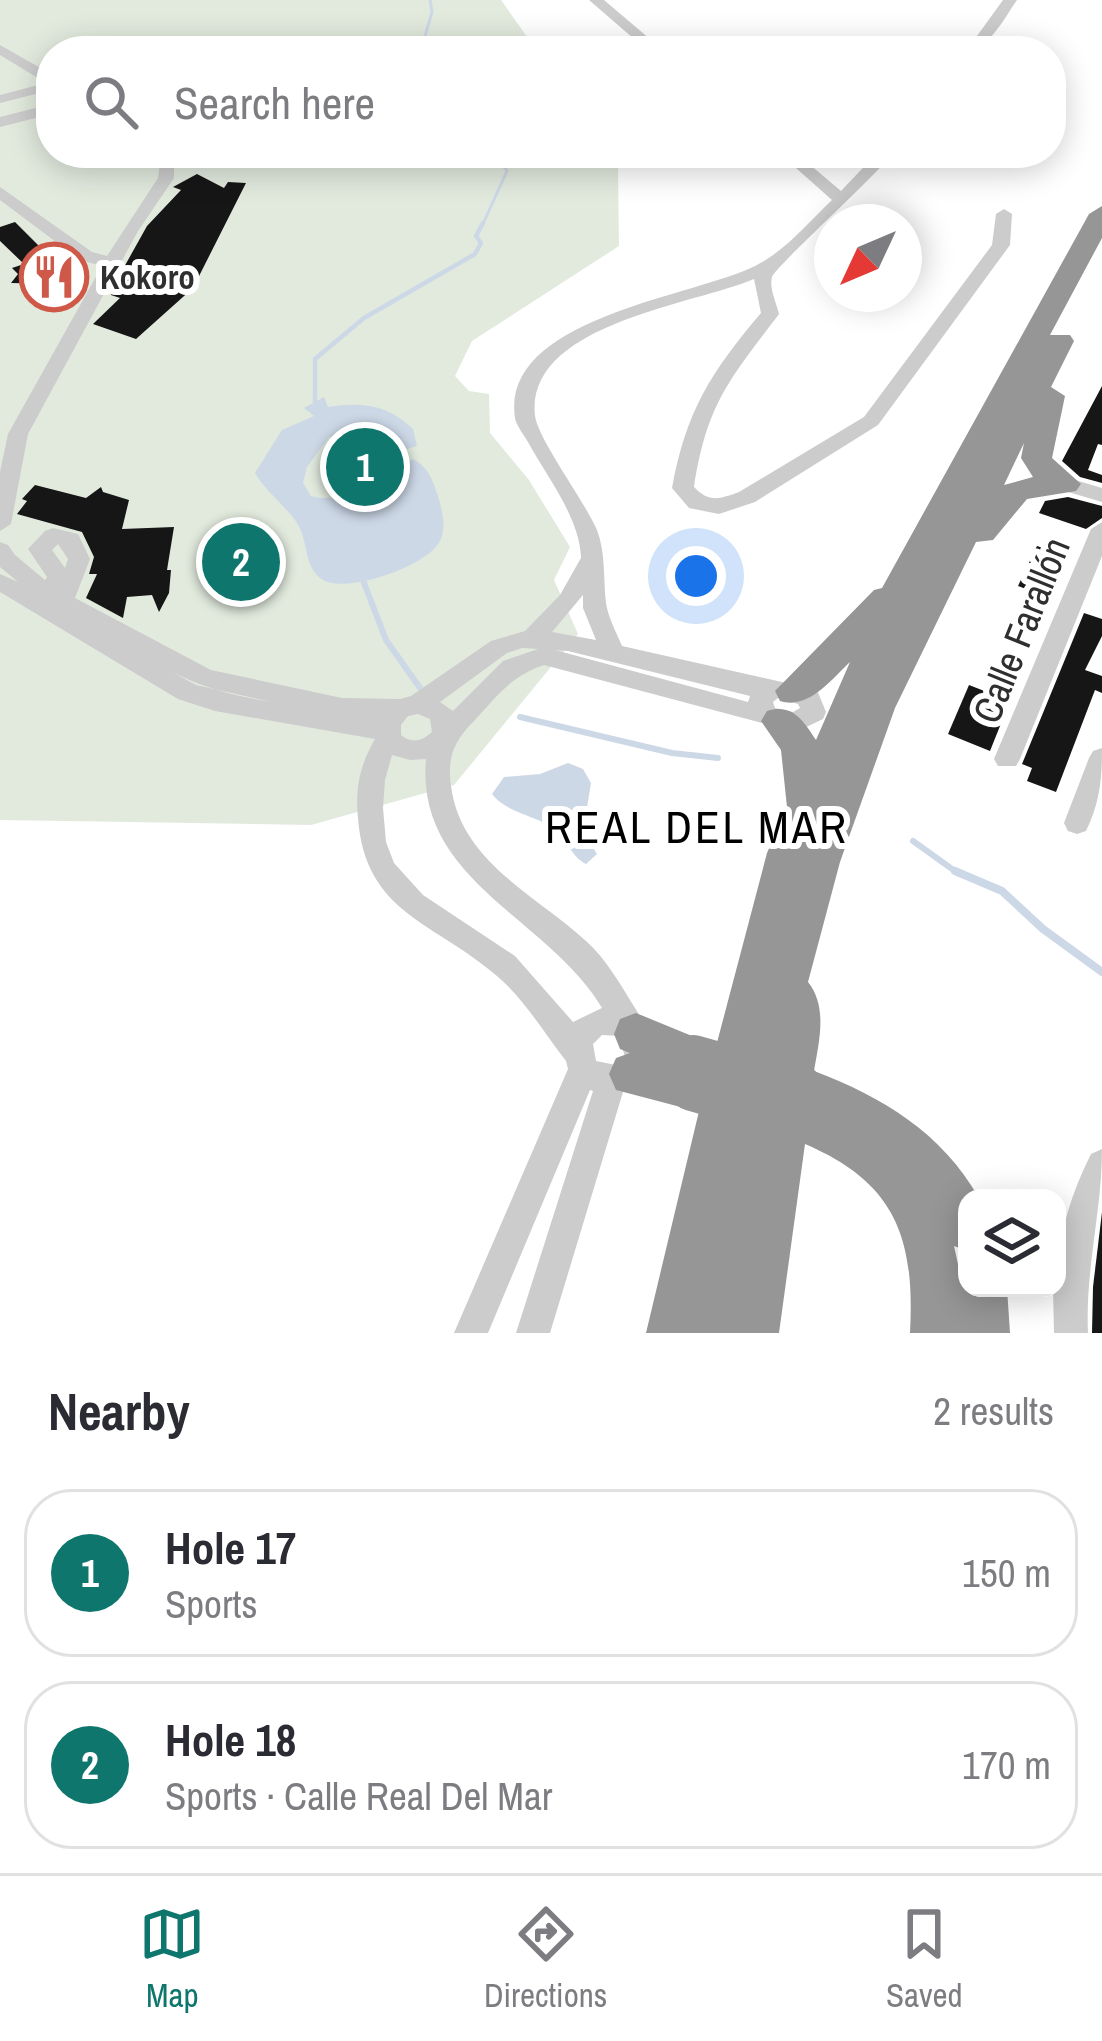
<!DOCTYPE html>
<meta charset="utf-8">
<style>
body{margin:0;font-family:"Archivo Narrow",sans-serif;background:#f2f2f3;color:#2b2b33}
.controls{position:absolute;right:36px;bottom:36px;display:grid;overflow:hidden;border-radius:24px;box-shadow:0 6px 30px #0003}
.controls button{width:108px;height:108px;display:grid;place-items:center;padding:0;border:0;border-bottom:3px solid #e1e1e2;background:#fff;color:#2b2b33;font:60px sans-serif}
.compass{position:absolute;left:814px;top:204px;width:108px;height:108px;border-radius:50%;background:#fff;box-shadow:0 6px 30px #0003;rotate:226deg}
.you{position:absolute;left:696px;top:576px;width:42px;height:42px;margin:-30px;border:9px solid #fff;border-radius:50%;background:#1a73e8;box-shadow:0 0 0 18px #1a73e833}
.badge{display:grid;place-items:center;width:78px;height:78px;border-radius:50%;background:#0f766e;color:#fff;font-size:39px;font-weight:700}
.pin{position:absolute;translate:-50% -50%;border:6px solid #fff;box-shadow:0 3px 12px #0006}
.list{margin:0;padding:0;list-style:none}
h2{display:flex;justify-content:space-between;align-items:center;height:156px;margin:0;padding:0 48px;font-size:51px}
h2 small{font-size:39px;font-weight:400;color:#7c7c81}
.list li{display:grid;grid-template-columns:78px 1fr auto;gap:36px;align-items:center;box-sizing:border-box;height:168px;margin:0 24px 24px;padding:0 24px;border:3px solid #e1e1e2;border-radius:48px}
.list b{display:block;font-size:45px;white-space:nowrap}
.list p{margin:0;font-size:39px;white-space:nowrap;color:#7c7c81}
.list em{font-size:39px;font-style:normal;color:#7c7c81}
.icon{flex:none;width:66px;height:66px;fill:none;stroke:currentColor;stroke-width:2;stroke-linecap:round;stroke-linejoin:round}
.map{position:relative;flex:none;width:1102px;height:1333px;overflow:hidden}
.search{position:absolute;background:#fff;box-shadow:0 6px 30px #0003;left:36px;right:36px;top:36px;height:132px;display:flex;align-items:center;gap:30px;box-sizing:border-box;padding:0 42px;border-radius:48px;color:#7c7c81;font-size:45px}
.sheet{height:540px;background:#fff}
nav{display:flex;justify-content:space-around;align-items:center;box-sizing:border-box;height:168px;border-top:3px solid #e1e1e2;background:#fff;font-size:33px;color:#7c7c81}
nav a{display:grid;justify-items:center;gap:6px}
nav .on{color:#0f766e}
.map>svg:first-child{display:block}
.green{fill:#e2eade}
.water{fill:#cdd8e7}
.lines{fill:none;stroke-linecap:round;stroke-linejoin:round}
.stream-far3{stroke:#cdd8e7;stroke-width:3}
.stream-far2{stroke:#cdd8e7;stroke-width:4.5}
.stream-far1{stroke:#cdd8e7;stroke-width:6}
.stream{stroke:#cdd8e7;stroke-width:8}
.building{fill:#161616}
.minor{fill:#ccc;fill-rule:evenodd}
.highway{fill:#969696;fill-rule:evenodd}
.highway-bridge{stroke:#969696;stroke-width:46}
.labels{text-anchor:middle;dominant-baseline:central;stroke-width:12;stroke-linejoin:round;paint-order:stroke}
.far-poi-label{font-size:33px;font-weight:bold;fill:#2f2f2f;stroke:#fff;text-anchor:start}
.street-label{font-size:39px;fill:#2f2f2f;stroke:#fff}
.quarter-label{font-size:45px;letter-spacing:3px;fill:#000;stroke:#fff}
</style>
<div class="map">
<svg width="1102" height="1333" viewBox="0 0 1102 1333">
<rect width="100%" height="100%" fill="#fff"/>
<polygon class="green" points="0,0 501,0 537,51 51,51 51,153 609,153 618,166 619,246 472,341 455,376 469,391 489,394 490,433 529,480 570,547 554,580 578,634 454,785 311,825 0,820"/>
<g class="water">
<path d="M324,397L328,407C363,402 386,404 413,429L417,446L404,450L386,431L329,437L307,467L303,483L311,496L320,498L376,496L402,480V466L413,459C429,468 432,479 438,496C442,510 447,527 440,541C428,566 347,594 323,580C303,568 309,541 297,523C285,505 266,492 255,473L282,430L314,416L304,408Z"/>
<path d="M568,763L583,769L591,783L583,832L597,854L586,864C570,856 568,839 553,828C534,815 505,812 492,794L504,777L540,774Z"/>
</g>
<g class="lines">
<g class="stream-far3">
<polyline points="430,0 432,12 423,43 431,51"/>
<polyline points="482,226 507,171 496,153"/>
</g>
<polyline class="stream-far2" points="315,408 315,359 364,318 475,254 481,243 476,236 483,223"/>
<g class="stream-far1">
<polyline points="361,575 386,640 420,688"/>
<polyline points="520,717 672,753 718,758"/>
<polyline points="913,841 959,874"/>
</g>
<polyline class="stream" points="955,871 1002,891 1043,929 1102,972"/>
</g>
<g class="building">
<polygon points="197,174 224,188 228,182 246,183 193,288 136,339 93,324 120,298 111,295 114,291 138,272 123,269 147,226 181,190 173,187"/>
<polygon points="15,222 65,272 58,284 11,283 18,274 12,268 24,264 0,241 0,227"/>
<polygon points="1102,386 1102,445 1098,444 1088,470 1102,475 1102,483 1080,477 1062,461"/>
<polygon points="35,485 86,498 101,487 103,492 129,500 122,529 174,527 167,570 171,570 169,593 159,612 152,595 127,597 123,618 86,598 97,574 89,574 94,557 82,532 17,514 27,501 22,499"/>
<polygon points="1068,497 1102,506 1102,518 1086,529 1039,513 1045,501"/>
<polygon points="1037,546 1064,555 1048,597 1018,586"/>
<polygon points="1084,613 1102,619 1102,636 1085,670 1102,676 1102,693 1095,690 1056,792 1027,781 1032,768 1022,764"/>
<polygon points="969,685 1010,701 990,751 948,734"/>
<polygon points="1102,1212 1102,1333 1092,1333 1093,1287"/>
</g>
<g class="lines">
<g class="minor">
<polygon points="589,0 604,0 664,51 648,51"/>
<path d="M1003,0H1017C1001,23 989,51 959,51L977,36Z"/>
<polygon points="0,45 51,74 51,90 0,103 0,95 46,83 0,55"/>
<polygon points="51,104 51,114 0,127 0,117"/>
<polygon points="152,153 169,153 174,159 174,178 138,231 28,434 11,524 0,531 0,472 8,434 102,266 80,260 0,200 0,187 92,252 107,256 158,178 160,163"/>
<path d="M779,153H796L841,191L877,153H893C876,176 774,268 772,277C769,288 776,302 779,314C730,379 707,403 694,487C709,503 720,499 739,492L864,417L992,245L996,214L1004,209L1012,214L1010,245L878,425L755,502L719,514L689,508L672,488C686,411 711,372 761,313L754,279C693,305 525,324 535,416C538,439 585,502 597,530C606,554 603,578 606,603C608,617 616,632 622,646L817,690L826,712L823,719L796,732L544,665C511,676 497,696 474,721C454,741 447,757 451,786C461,862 535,894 586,941C607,960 620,984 635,1008C649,1032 661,1048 649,1075L623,1092L550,1333H516L593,1091L590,1090L488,1333H454L568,1069L566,1061C544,1033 525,1000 497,976C435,922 365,914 358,818C355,789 360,764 375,739L215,711L178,699L0,592V574L18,582L0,567V542L8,545L15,555L45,580L47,577L28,549L45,531L53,528L78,534L90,559L75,598L211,670L342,698L400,699L411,696L491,641L525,631L560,595L581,558C580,518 547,477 528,442C524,435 516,425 515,418C500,318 693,297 755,266C784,252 809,222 832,200ZM58,544L68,559L65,568L52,550ZM583,595V608L596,640L552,632ZM522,648L538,649L503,661L453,711L440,702L507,653ZM555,650L568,651L750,696L748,702ZM163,667L196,685L271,702C230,695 199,687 163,667ZM778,698L798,704L800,708L793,712L775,708L773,702ZM418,714L430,719L432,732C422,741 412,744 401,735V725L408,716ZM392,755L410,760L426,759C415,881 549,918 602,1008L573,1022L515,956L423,895L394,863L386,842L383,808L385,780ZM602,1035L619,1036L625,1057L616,1065L596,1061L593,1044Z"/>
<polygon points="1065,477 1102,488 1102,502 1058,489 1054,484"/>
<polygon points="1102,522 1102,556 1020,759 1016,766 998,766 994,759 1091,529"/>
<path d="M1102,748C1102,779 1100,802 1086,831L1077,834L1068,831L1064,823L1089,758L1093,751Z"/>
<path d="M1102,1149C1102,1211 1085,1270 1088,1333H1054L1053,1288H1057C1057,1239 1069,1198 1091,1154Z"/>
</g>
<path class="highway" d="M1102,206V238L1050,335H1070L1074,341L1051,387L1065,396L1052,458L1081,484L1076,491L1027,499L993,540L976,542L895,708L840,862L808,982C828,1007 819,1041 814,1071C883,1097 942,1133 979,1198H967V1251L954,1246L961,1278L967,1269V1288H1007L1010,1333H910C915,1238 896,1183 805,1144L779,1333H646L700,1107L692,1110L616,1090L609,1074L616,1058L630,1053L620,1049L614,1034L620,1019L636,1013L709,1043L714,1054L767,853L787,807L781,750L761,721L767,711C792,703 803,720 816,740L850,662C831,680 808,710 780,701L775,691L874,590L882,588L1089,214ZM1024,443L1021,458L1033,477L1004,485Z"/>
<g class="highway-bridge">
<polyline points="693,1058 800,1088"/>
<polyline points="692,1088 800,1119"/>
</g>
</g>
<defs>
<symbol id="restaurant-ring" viewBox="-11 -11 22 22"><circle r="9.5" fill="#fff" stroke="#cf5948" stroke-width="1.5"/><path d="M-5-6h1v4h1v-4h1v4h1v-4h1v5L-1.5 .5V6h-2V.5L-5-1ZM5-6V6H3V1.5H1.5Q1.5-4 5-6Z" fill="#cf5948"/></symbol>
</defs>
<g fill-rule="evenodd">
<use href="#restaurant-ring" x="16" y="239" width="76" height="76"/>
</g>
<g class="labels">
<g class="far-poi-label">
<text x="100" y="277">Kokoro</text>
</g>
<g class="street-label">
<text transform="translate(1021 630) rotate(-68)">Calle Farallón</text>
</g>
<g class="quarter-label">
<text x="697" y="826">REAL DEL MAR</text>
</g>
</g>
</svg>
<div class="controls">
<button><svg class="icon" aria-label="layers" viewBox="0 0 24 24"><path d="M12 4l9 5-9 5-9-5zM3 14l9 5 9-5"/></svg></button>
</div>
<svg class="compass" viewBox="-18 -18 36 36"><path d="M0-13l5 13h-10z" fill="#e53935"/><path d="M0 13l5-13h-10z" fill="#7c7c81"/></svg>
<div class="you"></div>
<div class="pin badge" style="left:365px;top:467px">1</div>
<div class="pin badge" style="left:241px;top:562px">2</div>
<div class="search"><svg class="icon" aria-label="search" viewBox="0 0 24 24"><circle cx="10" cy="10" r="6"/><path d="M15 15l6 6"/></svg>Search here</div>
</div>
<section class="sheet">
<h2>Nearby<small>2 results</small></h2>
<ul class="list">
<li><span class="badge">1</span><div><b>Hole 17</b><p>Sports</p></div><em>150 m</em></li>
<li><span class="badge">2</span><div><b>Hole 18</b><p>Sports · Calle Real Del Mar</p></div><em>170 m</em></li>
</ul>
</section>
<nav>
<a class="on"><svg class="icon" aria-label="map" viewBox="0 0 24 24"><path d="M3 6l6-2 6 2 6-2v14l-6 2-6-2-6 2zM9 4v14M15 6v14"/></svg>Map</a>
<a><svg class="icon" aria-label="directions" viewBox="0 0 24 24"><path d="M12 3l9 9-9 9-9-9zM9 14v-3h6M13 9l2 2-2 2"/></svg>Directions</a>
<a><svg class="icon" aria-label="saved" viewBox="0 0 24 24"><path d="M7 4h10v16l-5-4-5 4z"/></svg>Saved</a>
</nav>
